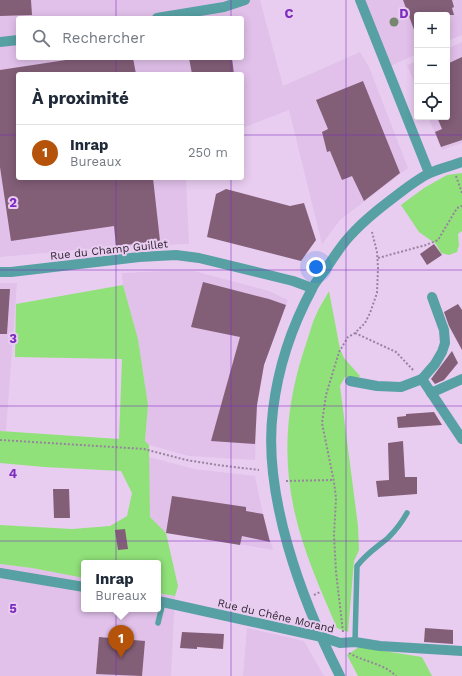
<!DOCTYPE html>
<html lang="fr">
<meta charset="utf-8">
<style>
body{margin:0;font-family:"Work Sans",sans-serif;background:#f2f2f3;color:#1f2937}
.controls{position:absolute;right:12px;top:12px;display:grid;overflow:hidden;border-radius:4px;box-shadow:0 2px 10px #0003}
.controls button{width:36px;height:36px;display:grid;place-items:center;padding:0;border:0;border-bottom:1px solid #e0e1e3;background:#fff;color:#1f2937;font:20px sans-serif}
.you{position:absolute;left:316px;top:267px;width:14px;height:14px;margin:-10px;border:3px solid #fff;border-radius:50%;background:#1a73e8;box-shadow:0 0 0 6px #1a73e833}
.badge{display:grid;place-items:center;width:26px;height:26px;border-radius:50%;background:#b45309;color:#fff;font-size:13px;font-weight:700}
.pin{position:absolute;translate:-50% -33px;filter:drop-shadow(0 1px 2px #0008)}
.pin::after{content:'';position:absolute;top:21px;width:14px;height:12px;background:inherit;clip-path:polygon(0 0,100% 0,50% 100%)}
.popup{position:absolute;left:81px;top:560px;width:80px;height:52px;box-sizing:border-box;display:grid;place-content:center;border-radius:4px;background:#fff;filter:drop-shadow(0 1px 3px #0005);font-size:13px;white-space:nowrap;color:#747a83}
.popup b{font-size:15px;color:#1f2937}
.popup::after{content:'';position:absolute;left:50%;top:100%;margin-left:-8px;border:8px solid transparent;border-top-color:#fff}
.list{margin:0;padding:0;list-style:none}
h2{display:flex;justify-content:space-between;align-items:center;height:52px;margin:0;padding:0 16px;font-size:17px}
h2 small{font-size:13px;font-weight:400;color:#747a83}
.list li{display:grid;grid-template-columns:26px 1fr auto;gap:12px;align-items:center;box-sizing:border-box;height:56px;padding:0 16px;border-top:1px solid #e0e1e3}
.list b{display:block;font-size:15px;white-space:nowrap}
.list p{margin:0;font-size:13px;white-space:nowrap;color:#747a83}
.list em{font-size:13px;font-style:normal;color:#747a83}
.icon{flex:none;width:22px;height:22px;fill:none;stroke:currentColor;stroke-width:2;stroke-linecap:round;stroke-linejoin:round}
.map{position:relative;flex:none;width:462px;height:676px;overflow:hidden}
.search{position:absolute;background:#fff;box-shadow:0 2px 10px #0003;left:16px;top:16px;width:228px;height:44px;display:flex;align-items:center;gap:10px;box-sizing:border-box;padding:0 14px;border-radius:4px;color:#747a83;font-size:15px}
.panel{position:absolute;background:#fff;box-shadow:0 2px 10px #0003;left:16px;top:72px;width:228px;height:108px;border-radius:4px}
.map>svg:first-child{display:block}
.built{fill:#e1c0ea;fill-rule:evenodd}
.green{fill:#90e179}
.building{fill:#825e77}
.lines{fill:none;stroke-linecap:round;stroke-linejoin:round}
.path{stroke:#98839e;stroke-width:2;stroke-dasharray:2 2;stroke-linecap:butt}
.lane{stroke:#57a0a3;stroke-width:5.5}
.street{stroke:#57a0a3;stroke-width:10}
.tree{fill:#76876d}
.grid{fill:none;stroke:#7b2cbf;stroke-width:1;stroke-opacity:0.55}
.labels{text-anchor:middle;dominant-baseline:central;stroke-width:4;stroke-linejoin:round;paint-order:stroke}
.street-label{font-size:11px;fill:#302533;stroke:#e9cdf1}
.grid-label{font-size:13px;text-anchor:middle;font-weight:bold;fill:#7b2cbf;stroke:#e9cdf1;stroke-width:4;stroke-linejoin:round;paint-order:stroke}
</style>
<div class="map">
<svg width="462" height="676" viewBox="0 0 462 676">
<rect width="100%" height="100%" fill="#e9cdf1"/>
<g class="built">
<path d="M0,0H260L283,86L360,52L369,67L408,168L340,220L322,244L289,110L242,128V74H18V178H186L189,244L111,247L0,257ZM18,18H242V58H18Z"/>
<polygon points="363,0 462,0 462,35 447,41 447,15 417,15 417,54 388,67"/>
<polygon points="462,42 462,143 442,150 428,117 447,117 447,49"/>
<polygon points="417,61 417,89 407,65"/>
<polygon points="164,271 194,271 269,291 288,300 264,365 257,405 255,460 189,456 149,445 145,441 148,405 138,339 123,285 122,273"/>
<polygon points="0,283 17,283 6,431 0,431"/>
<polygon points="149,457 194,469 255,476 263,514 273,550 150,529"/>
<polygon points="0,564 32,568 84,578 84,609 158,609 158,593 175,596 171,676 0,676"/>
<polygon points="247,628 304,641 324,676 243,676"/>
</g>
<g class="green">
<polygon points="462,173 462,231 458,234 459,245 457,252 449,255 441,253 436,244 419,232 401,205 424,188 447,175"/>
<polygon points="123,285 138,339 148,405 145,441 149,445 150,517 166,533 178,586 175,596 158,593 158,563 84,563 84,578 32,568 0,564 0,525 72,529 110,526 127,516 132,493 121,471 44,467 0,463 0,431 119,439 122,359 15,357 16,304"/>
<path d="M329,291L340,349L344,358L360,376L356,380L345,377L340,386L358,526L359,550L354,561L348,632L337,628C321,591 304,553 295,514C281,454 287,398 307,341C310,332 312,323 316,315C319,307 325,299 329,291Z"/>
<polygon points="359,647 422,657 432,676 358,676 347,655"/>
</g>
<g class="building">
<polygon points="0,0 31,0 32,15 0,16"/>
<polygon points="403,0 452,0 454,7 452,8 454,15 417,15 417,35 416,35"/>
<polygon points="462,57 462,140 441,147 435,132 442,129 437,117 447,117 447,64"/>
<polygon points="79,58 133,58 136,74 18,74 18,178 153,178 160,241 116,246 114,226 11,241 0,167 0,70"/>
<polygon points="189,58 232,58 234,74 192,74"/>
<polygon points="363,81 400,173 364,201 352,176 342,180 330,151 327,152 322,132 328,129 316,100"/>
<polygon points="226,189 290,206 304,203 316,240 301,261 207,237 216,194"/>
<polygon points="434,244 442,255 427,265 420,254"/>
<polygon points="203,282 269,299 286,305 264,365 257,405 255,444 211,441 240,337 191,327"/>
<polygon points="0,289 10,289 7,334 0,334"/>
<polygon points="458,304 462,310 462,350 449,326 444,312"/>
<polygon points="452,351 458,363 444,380 435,384 431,379"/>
<polygon points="434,412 442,425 398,428 397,417 406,416 406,414"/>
<polygon points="403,441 405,477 417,477 417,494 378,497 376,481 389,480 388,443"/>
<polygon points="53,489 69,489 70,518 54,518"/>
<polygon points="172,496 246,507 246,511 263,514 270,542 242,536 240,545 166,533"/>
<polygon points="125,529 128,549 118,550 115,530"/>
<polygon points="425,628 453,630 453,644 424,642"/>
<polygon points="182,632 224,634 223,649 197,647 197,649 180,648"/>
<polygon points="99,637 145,641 142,676 96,674"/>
</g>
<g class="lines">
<g class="path">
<polyline points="456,176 462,193"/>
<polyline points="378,258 426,245 438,240 457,208 462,206"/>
<polyline points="355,333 396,352 414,371"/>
<polyline points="0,440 144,449 186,460 218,465 259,470"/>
<polyline points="286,481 333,480"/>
<polyline points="314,595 320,592"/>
<polyline points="343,632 336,572 334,535 336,498 334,482 322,423 326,395 339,352 348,337 355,333 365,323 370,313 377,293 378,268 377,252 372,232"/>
<path d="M349,653C364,662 383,663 396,676"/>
</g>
<g class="lane">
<polyline points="158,623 163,602"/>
<path d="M355,642L357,566C367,553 376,548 388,538C396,530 402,522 407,513"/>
</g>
<g class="street">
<polyline points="360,0 429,173"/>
<polyline points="157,18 224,7 245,0"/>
<polyline points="0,42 18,40"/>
<polyline points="0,272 11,272 139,257 176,255 199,258 293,281 312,288"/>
<polyline points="422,379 462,439"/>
<polyline points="350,381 377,386 401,387 422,379 435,364 442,352 445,343 444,330 432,297"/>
<polyline points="431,393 462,379"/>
<polyline points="0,573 84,587"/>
<polyline points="158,601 322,637 340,643 355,642 380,646 462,651"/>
<path d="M340,676C302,601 262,495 273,410C278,368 292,326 312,289C315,282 321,276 326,269C333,258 340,247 349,237C365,219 385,204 405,189C412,184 421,177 430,173C440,168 452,166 462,162"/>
</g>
</g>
<circle class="tree" cx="394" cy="22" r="4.5"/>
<path class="grid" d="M116,0V18M231,0V18M346,0V676M116,58V74M231,58V74M0,135H18M242,135H462M116,178V676M231,178V676M0,270H462M0,406H462M0,541H462"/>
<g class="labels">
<g class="street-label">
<text transform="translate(109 250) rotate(-6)">Rue du Champ Guillet</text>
<text transform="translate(276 616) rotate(13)">Rue du Chêne Morand</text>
</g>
</g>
<g class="grid-label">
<text x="289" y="18">C</text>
<text x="404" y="18">D</text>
<text x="13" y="207">2</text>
<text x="13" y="343">3</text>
<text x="13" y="478">4</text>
<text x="13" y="613">5</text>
</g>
</svg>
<div class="controls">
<button>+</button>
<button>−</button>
<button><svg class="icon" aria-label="locate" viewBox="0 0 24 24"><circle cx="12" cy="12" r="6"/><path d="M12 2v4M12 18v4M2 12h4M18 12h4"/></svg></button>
</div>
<div class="you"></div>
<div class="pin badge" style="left:121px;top:658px">1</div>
<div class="popup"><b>Inrap</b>Bureaux</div>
<div class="search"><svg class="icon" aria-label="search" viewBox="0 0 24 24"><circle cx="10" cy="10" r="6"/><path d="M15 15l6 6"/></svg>Rechercher</div>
<section class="panel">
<h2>À proximité<small></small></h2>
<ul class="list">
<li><span class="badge">1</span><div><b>Inrap</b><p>Bureaux</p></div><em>250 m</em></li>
</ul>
</section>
</div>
